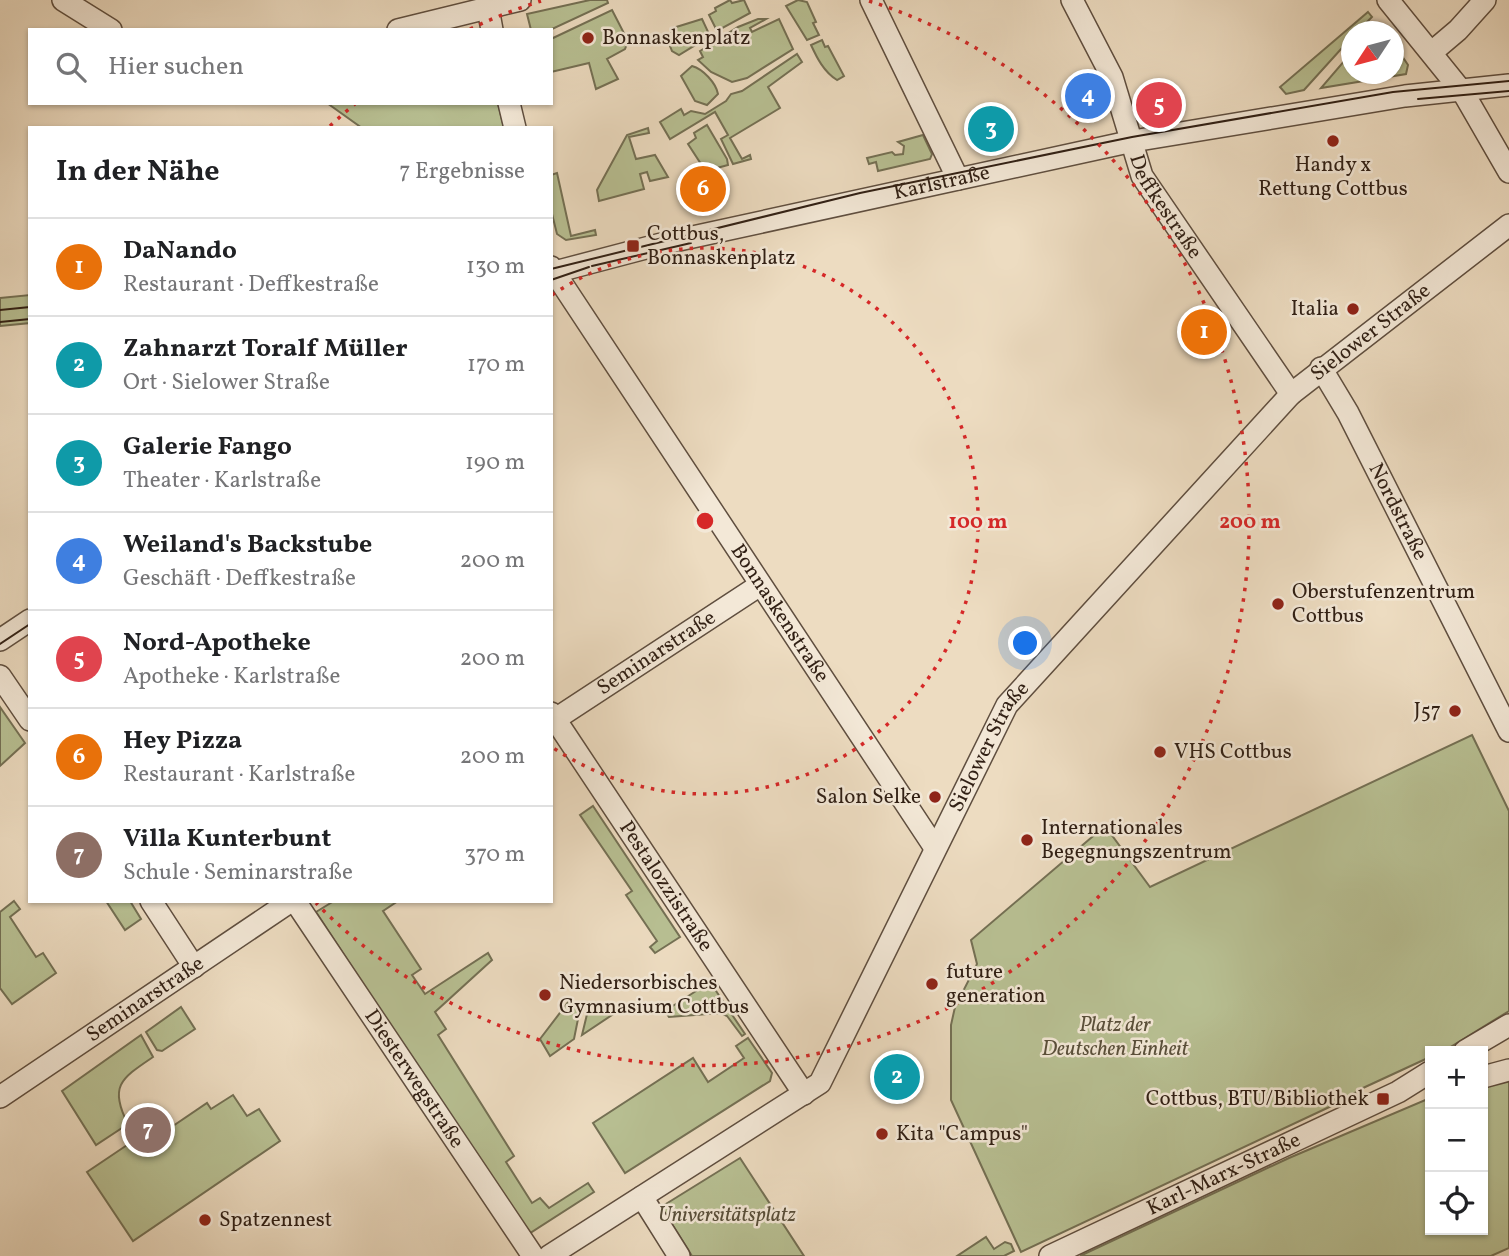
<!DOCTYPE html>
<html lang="de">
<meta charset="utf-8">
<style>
body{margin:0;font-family:Vollkorn,serif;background:#f6f6f6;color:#202124}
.controls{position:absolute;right:21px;bottom:21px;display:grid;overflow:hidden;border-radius:0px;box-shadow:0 2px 5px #0004}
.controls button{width:63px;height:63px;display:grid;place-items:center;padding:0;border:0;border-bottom:2px solid #e0e0e0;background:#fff;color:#202124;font:35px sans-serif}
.compass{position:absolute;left:1341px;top:21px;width:63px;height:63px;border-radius:50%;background:#fff;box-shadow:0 2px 5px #0004;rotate:234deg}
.you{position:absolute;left:1026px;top:644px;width:24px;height:24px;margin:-18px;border:5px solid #fff;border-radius:50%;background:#1a73e8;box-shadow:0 0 0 10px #1a73e833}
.badge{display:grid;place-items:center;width:46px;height:46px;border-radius:50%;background:#8f2418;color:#fff;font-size:23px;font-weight:700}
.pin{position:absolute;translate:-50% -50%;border:4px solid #fff;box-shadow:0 2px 7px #0006}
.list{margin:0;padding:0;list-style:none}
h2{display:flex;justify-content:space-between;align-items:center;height:91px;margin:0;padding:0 28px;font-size:30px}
h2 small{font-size:23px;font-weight:400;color:#757577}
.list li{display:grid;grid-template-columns:46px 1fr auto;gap:21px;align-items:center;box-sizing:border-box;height:98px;padding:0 28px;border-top:2px solid #e0e0e0}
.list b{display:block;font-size:26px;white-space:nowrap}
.list p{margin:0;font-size:23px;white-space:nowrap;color:#757577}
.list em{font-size:23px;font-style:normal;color:#757577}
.icon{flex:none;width:38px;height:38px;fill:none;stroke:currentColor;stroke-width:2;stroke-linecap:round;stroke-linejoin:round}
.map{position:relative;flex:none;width:1509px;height:1256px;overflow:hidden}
.search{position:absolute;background:#fff;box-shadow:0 2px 5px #0004;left:28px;top:28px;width:525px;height:77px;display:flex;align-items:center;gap:18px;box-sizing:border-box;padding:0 24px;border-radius:0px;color:#757577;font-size:26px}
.panel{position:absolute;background:#fff;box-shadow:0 2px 5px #0004;left:28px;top:126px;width:525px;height:777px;border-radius:0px}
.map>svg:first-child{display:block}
.green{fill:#b8c093;stroke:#747054;stroke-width:2}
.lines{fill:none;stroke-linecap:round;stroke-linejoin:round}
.minor-casing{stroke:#5f4e3f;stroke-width:24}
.minor{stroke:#f3e8d7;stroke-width:21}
.tram{stroke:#301f14;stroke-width:2}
.ring{fill:none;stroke:#d62828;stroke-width:3.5;stroke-dasharray:3.5 7}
.poi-dot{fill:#8f2418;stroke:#f3e8d7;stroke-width:2.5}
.labels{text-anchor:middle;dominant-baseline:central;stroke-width:5;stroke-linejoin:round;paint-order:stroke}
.poi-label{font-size:21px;fill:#301f14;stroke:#f3e8d7;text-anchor:start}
.street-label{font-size:21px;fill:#301f14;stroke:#f3e8d7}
.park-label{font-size:21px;font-style:italic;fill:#594f3a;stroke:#f3e8d7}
.centre{fill:#d62828;stroke:#f3e8d7;stroke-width:3.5}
.ring-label{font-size:21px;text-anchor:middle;font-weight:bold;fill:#d62828;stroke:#f3e8d7;stroke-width:5;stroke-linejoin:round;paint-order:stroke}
</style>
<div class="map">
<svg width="1509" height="1256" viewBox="0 0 1509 1256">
<rect width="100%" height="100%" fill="#eddcc1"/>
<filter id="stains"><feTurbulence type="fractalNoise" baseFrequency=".00286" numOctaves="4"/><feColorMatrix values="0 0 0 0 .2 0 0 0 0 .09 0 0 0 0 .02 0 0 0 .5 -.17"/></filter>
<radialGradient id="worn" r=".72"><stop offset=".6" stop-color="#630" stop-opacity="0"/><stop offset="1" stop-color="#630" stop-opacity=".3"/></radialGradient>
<g class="green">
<polygon points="590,0 607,0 608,3 550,30 531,30 527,14"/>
<polygon points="730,0 732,3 744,0 750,13 717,31 709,15 716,11 715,8"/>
<polygon points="798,0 807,2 816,22 813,23 819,35 807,40 786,6"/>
<polygon points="612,10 628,41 625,49 607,59 618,79 596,89 589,63 551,72 551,39"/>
<polygon points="1368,12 1372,17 1358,31 1352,32 1351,38 1304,90 1286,94 1280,87"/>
<polygon points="702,19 710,36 679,55 672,51 666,36 674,32 673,28"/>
<polygon points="758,19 766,19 750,28 752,32 779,19 793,49 747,78 732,82 711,72 698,60 703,57 700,51 738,27"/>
<path d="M822,40L825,47L828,46L844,76L837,80C824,72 817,58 811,45Z"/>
<polygon points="1394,44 1408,65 1406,74 1321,88 1351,53 1352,74 1394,74"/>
<polygon points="797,54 802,62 768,87 780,108 730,138 742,159 750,155 751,159 733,164 721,139 728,135 715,112 670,139 660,122 681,109 684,115 691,111 705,114 726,101 731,94 742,91"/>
<path d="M692,66C703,69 716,83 718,94L707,105L695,101L681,76Z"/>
<polygon points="327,103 498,103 504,128 362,128"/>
<polygon points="707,125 727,159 728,165 713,169 711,165 703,167 688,144 696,138 694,133"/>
<polygon points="648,128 649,133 629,137 636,159 655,155 668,177 650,181 647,172 640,174 644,189 599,201 597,190 627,135"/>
<polygon points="923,135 932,154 930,159 878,171 876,162 869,164 867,158 892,152 895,155 903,154 904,146 898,142"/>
<polygon points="557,173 571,236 595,230 596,235 566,240 557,234 551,210 551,175"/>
<polygon points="30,295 30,323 0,326 0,298"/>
<polygon points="0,707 25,743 0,766"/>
<polygon points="1472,735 1509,811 1509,1011 1444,1051 1430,1051 1430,1057 1363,1088 1340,1102 1021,1252 951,1100 951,1025 955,1007 977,964 971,940 1105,826 1150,887"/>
<polygon points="593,806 680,937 655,953 650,947 657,941 626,895 632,891 580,815"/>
<polygon points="14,901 20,909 10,917 36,957 43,953 56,973 12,1004 0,988 0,912"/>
<polygon points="106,901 130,901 141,919 125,930"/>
<polygon points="334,901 398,901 383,911 421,969 412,975 425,994 488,953 492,960 435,1012 446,1029 438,1035 514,1156 506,1162 532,1203 540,1198 549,1208 588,1183 594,1192 527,1235 316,912"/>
<polygon points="710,982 745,1034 742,1036 727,1016 721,1013 669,1017 665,1011"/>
<polygon points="569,1001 581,1004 574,1039 550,1056 540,1039"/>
<polygon points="609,1003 615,1013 582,1035 589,1006"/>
<polygon points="181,1007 195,1029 162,1051 157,1050 146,1032"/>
<path d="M141,1035L153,1057C122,1078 108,1086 128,1124L96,1145L62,1091Z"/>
<polygon points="748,1038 772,1073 770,1081 625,1173 593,1123 693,1058 708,1082 744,1058 736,1046"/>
<polygon points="1509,1081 1509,1248 1491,1256 1080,1256 1289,1158 1430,1098 1430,1230 1483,1230 1483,1087"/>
<polygon points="233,1095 247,1116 259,1109 280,1141 133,1241 87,1172 139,1137 145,1145 207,1103 211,1109"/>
<polygon points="740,1158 804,1256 692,1256 661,1207"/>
<polygon points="986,1237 994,1249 1005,1242 1011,1244 1014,1251 1004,1256 957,1256"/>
</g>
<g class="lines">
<defs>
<g id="minor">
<polyline points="63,0 111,30"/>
<polyline points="871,0 958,179"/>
<path id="s1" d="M1072,0L1112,77L1142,176L1291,394"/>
<polyline points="1388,0 1464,94 1509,172"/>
<polyline points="488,8 492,30"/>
<polyline points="398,30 520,0"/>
<polyline points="1432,52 1458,30 1485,0"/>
<polyline points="509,103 515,128"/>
<path id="s2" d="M551,267L935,848"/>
<path id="s3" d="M551,273L665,243L1133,141L1405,96L1509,85"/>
<path id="s4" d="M1321,368L1348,413L1509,731"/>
<polyline points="0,640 30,620"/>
<polyline points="0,676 30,720"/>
<path id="s5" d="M551,713L804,1094"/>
<path id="s6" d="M551,722L760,585"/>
<polyline points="151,901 194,967"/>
<path id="s7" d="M295,901L533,1256"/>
<polyline points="1465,1051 1509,1025"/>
<polyline points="1483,1077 1509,1070"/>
<path id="s8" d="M0,1097L291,901"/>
<polyline points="642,1197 679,1256"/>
<path id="s9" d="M549,1256L820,1083L1007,705L1291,394L1509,225"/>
<path id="s10" d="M1050,1256L1398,1092L1430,1072"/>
</g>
</defs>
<use href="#minor" class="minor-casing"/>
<use href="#minor" class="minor"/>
<g class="tram">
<polyline points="1418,99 1509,91"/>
<polyline points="592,266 691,243"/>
<polyline points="551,269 860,193 1132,137 1393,92 1509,81"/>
<polyline points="551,280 589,267"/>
<polyline points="0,310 30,307"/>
<polyline points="0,322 30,319"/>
<polyline points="0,644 30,624"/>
</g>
</g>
<g class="ring">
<path d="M552 295A273 273 0 1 1 552 747"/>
<path d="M330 126A545 545 0 0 1 355 104M470 29A545 545 0 0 1 541 1M869 1A545 545 0 1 1 316 903"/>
</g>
<g class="poi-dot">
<circle cx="588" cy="38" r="7"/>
<circle cx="1333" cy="141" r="7"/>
<rect x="626" y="239" width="14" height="14" rx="3.5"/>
<circle cx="1353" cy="309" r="7"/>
<circle cx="1278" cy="604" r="7"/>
<circle cx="1455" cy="711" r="7"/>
<circle cx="1160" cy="752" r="7"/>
<circle cx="935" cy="797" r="7"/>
<circle cx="1027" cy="840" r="7"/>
<circle cx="932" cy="984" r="7"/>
<circle cx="545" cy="995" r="7"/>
<rect x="1376" y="1092" width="14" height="14" rx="3.5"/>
<circle cx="882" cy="1134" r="7"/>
<circle cx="205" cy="1220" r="7"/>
</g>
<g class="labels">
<g class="poi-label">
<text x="602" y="38">Bonnaskenplatz</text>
<text x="1333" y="165" text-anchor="middle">Handy x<tspan x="1333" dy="24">Rettung Cottbus</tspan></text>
<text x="647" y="234">Cottbus,<tspan x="647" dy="24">Bonnaskenplatz</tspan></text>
<text x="1339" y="309" text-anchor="end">Italia</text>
<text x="1292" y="592">Oberstufenzentrum<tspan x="1292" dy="24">Cottbus</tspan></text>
<text x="1441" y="711" text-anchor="end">J57</text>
<text x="1174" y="752">VHS Cottbus</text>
<text x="921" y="797" text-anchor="end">Salon Selke</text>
<text x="1041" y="828">Internationales<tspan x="1041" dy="24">Begegnungszentrum</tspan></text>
<text x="946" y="972">future<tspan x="946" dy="24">generation</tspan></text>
<text x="559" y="983">Niedersorbisches<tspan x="559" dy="24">Gymnasium Cottbus</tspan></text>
<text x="1369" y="1099" text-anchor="end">Cottbus, BTU/Bibliothek</text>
<text x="896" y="1134">Kita "Campus"</text>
<text x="219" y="1220">Spatzennest</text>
</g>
<g class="street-label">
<text stroke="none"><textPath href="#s3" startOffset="401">Karlstraße</textPath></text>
<text stroke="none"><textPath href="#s1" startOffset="228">Deffkestraße</textPath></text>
<text stroke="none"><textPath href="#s9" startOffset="1265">Sielower Straße</textPath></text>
<text stroke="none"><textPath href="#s4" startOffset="163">Nordstraße</textPath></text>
<text stroke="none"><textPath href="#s2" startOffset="415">Bonnaskenstraße</textPath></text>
<text stroke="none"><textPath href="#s6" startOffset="126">Seminarstraße</textPath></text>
<text stroke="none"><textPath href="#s9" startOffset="698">Sielower Straße</textPath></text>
<text stroke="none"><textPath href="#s5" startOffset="208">Pestalozzistraße</textPath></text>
<text stroke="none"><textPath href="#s8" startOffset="175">Seminarstraße</textPath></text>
<text stroke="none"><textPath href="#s7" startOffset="214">Diesterwegstraße</textPath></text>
<text stroke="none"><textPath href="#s10" startOffset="192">Karl-Marx-Straße</textPath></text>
</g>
<g class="park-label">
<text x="1115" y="1025">Platz der<tspan x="1115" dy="24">Deutschen Einheit</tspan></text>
<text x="727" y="1215">Universitätsplatz</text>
</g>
</g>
<circle cx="705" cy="521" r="10" class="centre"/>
<g class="ring-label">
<text x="978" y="528">100 m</text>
<text x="1250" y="528">200 m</text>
</g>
<rect width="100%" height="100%" filter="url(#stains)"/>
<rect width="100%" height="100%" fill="url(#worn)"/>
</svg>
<div class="controls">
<button>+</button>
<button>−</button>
<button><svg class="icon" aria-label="locate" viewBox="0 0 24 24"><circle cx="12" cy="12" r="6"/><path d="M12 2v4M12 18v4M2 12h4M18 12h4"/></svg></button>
</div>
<svg class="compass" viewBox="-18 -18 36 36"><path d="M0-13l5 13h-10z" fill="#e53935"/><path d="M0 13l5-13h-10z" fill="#757577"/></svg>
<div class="you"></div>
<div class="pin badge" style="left:1204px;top:332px;background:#e8710a">1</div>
<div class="pin badge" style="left:897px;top:1077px;background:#0f9aa8">2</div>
<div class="pin badge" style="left:991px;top:129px;background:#0f9aa8">3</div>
<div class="pin badge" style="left:1088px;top:96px;background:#3f7fe0">4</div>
<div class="pin badge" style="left:1159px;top:105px;background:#e0444e">5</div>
<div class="pin badge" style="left:703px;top:189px;background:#e8710a">6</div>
<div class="pin badge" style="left:148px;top:1130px;background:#8d6e63">7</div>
<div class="search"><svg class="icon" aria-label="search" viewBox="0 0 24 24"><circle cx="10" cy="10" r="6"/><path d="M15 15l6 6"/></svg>Hier suchen</div>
<section class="panel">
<h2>In der Nähe<small>7 Ergebnisse</small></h2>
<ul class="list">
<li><span class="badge" style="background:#e8710a">1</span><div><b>DaNando</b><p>Restaurant · Deffkestraße</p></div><em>130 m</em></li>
<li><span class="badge" style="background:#0f9aa8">2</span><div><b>Zahnarzt Toralf Müller</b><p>Ort · Sielower Straße</p></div><em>170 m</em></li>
<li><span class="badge" style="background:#0f9aa8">3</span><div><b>Galerie Fango</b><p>Theater · Karlstraße</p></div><em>190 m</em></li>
<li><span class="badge" style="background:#3f7fe0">4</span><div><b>Weiland's Backstube</b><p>Geschäft · Deffkestraße</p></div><em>200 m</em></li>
<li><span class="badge" style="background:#e0444e">5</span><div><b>Nord-Apotheke</b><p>Apotheke · Karlstraße</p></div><em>200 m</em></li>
<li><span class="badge" style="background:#e8710a">6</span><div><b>Hey Pizza</b><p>Restaurant · Karlstraße</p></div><em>200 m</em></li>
<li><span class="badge" style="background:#8d6e63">7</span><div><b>Villa Kunterbunt</b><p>Schule · Seminarstraße</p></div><em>370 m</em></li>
</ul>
</section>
</div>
